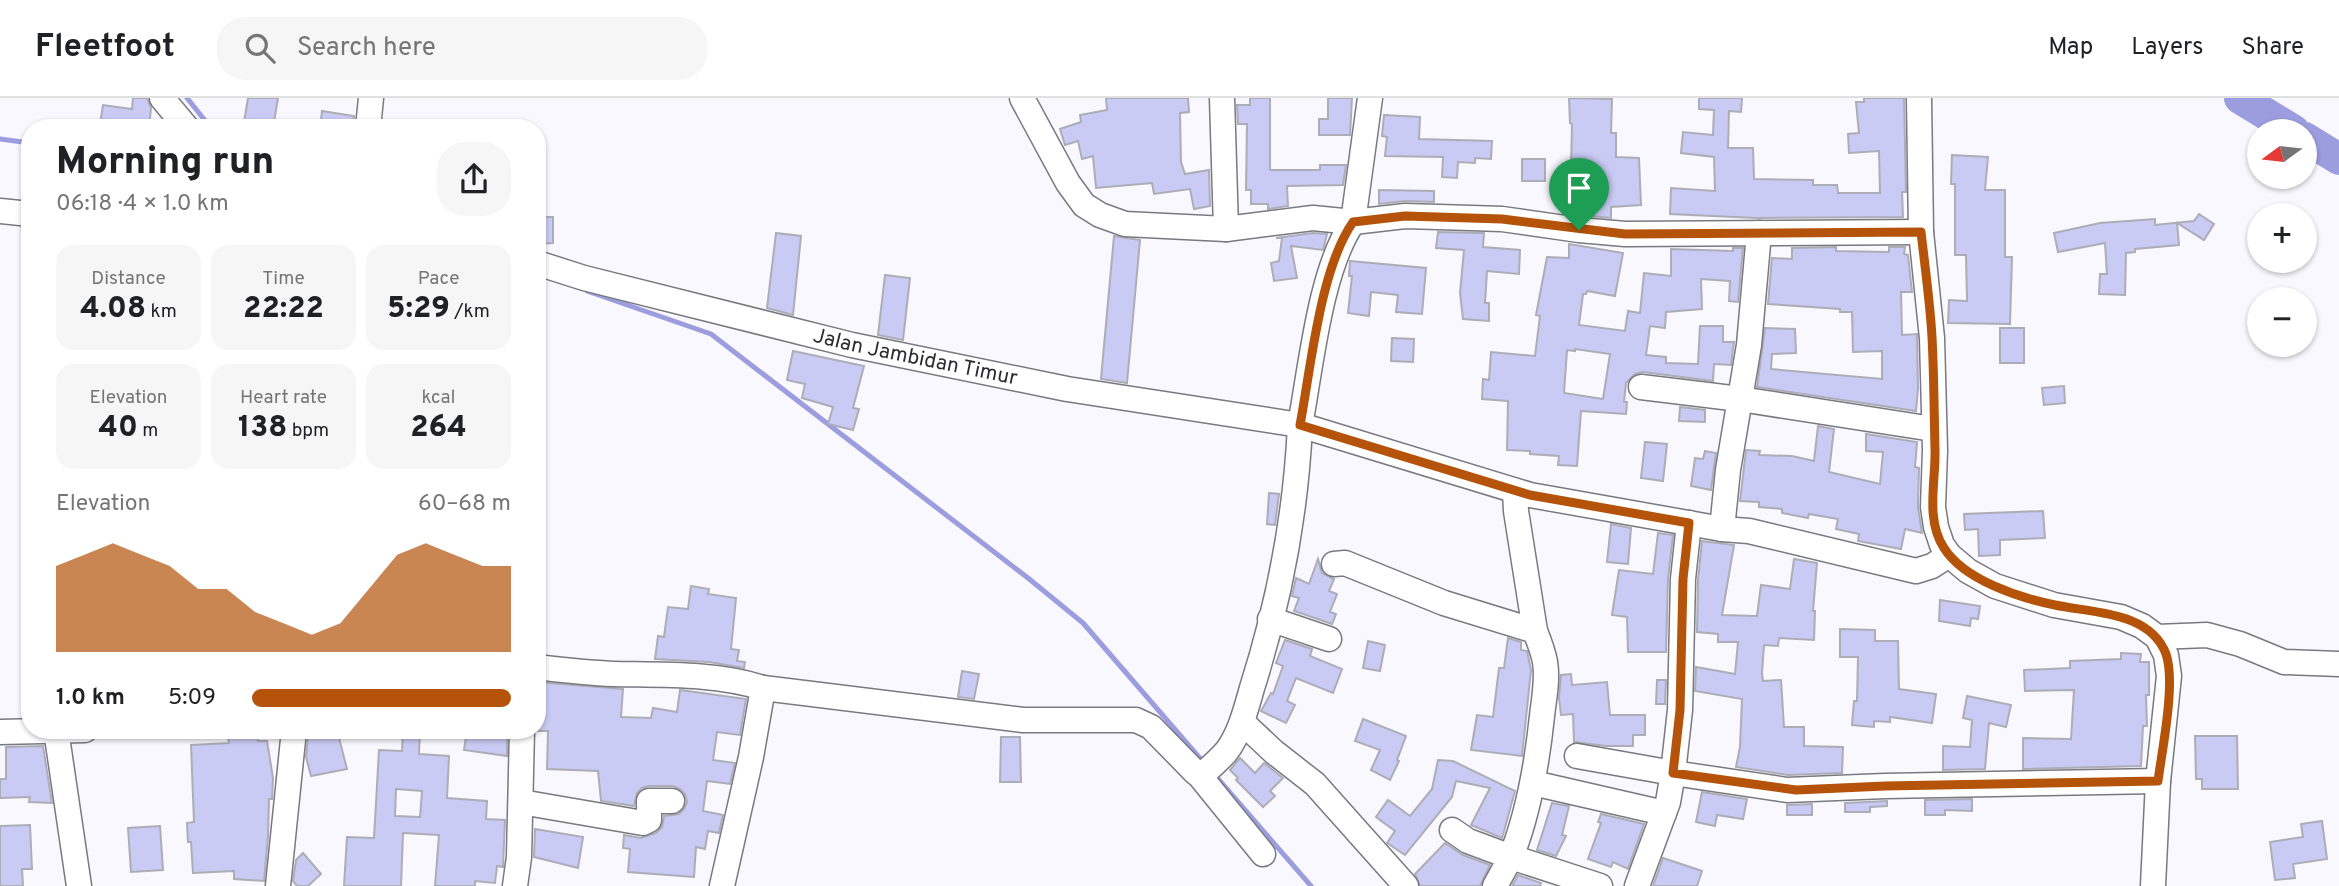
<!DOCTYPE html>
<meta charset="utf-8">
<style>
:root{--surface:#fff;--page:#f6f6f6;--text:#202124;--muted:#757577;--line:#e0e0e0;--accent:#b45309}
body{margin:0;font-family:Overpass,sans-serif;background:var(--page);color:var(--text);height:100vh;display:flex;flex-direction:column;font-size:26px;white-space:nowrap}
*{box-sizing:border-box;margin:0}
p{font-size:23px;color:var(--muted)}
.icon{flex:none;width:38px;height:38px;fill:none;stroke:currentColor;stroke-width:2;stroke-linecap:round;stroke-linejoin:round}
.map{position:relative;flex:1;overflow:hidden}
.drawer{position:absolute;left:21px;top:21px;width:525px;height:620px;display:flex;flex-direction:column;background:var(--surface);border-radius:28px;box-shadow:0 2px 5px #0004}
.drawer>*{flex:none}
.needle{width:46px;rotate:255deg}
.controls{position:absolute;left:2247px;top:21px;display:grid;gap:14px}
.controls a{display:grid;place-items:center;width:70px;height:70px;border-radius:50%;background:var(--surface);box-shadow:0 2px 5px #0004;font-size:35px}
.pin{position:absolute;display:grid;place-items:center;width:60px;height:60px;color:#fff;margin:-72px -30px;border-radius:50% 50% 50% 0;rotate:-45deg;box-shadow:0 0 7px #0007}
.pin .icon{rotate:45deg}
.round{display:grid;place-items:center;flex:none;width:74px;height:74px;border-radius:28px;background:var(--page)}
.headline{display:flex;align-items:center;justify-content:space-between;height:119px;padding:0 35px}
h1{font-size:38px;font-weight:800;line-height:52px}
.figures{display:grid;grid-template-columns:repeat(3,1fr);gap:10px;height:119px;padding:7px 35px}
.figures div{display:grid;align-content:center;border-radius:18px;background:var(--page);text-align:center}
.figures b{font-size:30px;font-weight:800}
.figures small{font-size:19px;font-weight:400}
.figures p{font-size:19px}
.chart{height:196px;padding:14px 35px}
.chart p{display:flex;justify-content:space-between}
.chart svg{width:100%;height:126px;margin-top:7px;fill:var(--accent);opacity:.7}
ul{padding:0 35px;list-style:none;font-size:23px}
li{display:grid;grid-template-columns:112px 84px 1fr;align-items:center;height:52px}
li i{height:18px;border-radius:9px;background:var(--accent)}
header{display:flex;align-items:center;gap:42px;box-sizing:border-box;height:98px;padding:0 35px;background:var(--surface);border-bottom:2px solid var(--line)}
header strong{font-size:33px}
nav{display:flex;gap:38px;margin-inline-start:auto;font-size:24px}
.search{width:490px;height:63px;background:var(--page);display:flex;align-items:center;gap:18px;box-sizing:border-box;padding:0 24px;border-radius:28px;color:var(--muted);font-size:26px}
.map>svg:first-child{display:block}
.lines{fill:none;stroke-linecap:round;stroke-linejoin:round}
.stream{stroke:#9c9dde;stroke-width:5}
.river{stroke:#9c9dde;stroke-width:32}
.building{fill:#c9cbf4;stroke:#acadb6;stroke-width:2;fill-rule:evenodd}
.minor-casing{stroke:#787981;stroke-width:27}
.minor{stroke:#fff;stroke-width:24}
.route-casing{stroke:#fff;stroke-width:14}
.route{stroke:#b45309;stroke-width:9}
.labels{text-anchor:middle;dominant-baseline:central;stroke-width:5;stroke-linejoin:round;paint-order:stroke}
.street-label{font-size:21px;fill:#2c2c2f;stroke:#f8f8fe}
</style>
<header>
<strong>Fleetfoot</strong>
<div class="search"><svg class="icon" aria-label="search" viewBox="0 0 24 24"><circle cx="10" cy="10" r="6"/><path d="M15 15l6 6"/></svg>Search here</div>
<nav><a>Map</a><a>Layers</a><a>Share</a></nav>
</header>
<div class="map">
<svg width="2339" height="788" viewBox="0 0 2339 788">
<rect width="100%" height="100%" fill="#f8f8fe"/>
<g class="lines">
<g class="stream">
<polyline points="187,0 211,30"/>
<polyline points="0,41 30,45"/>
<polyline points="587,193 711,236 1028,480 1083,525 1204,665"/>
<polyline points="1213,675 1311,788"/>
</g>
<g class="river">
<polyline points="2240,0 2294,33"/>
<polyline points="2305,40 2339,61"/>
</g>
</g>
<g class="building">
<polygon points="133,0 147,0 151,10 149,30 100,26 103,7 132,11"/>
<polygon points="248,0 278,0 273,30 243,30"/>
<polygon points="1106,0 1188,0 1189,14 1180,15 1181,64 1185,76 1209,72 1210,108 1194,111 1190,91 1154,96 1152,85 1096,90 1093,58 1082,61 1078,43 1065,47 1060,31 1081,24 1080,17 1107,12"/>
<polygon points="1250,0 1270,0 1270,72 1320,72 1320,67 1346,67 1343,87 1287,88 1288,108 1268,111 1268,106 1251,106 1251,92 1246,92 1247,26 1238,26 1237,7 1250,7"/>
<polygon points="1328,0 1352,0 1350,37 1319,37 1319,21 1328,21"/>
<polygon points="1569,0 1612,1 1611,35 1616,35 1616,59 1639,60 1641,107 1611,109 1611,120 1570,116 1572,26 1570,25"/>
<polygon points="1699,0 1742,0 1741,14 1729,13 1728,50 1753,50 1754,81 1813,82 1813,87 1837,87 1838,95 1880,95 1879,53 1849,55 1848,36 1859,35 1856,4 1864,4 1864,0 1904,0 1906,94 1902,94 1903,119 1756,120 1670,116 1671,90 1715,93 1714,59 1681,55 1683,34 1713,37 1714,12 1699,11"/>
<polygon points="322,13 354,18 353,30 320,30"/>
<polygon points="1384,17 1420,19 1419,41 1492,43 1491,61 1475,60 1475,65 1458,64 1457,80 1442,79 1443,59 1385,58 1387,39 1382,38"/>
<polygon points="1952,57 1988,59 1985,92 2005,92 2005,159 2012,159 2010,226 1948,225 1949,202 1967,203 1966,157 1955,157 1955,86 1951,86"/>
<rect x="1522" y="61" width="23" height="22"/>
<polygon points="1379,92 1434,93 1434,104 1405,103 1379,106"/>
<polygon points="2199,116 2214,126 2204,142 2177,125 2179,147 2135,151 2135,154 2126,155 2125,197 2099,196 2100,176 2107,176 2105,145 2058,154 2054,135 2100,125 2155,121 2155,127 2194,123"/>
<polygon points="537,119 553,119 553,145 537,146"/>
<polygon points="1438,134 1484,135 1483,149 1520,152 1519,176 1487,173 1485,205 1489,205 1489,223 1463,221 1460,195 1464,152 1436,150"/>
<polygon points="776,135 801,138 793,217 767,210"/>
<polygon points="1313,135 1327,136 1323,152 1291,148 1297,180 1274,183 1271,165 1279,163 1282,140 1276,140"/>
<polygon points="1114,138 1140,142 1127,285 1101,281"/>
<path d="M1569,146L1623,155L1615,198L1587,193L1586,196H1583L1579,227L1625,233L1628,213L1640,215L1644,175L1671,178V151L1733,153V150H1743L1738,204L1729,203L1730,183L1701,181L1702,211L1666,214L1665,230L1650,228L1646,257L1666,259V265L1698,266L1700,228H1723V244H1734L1731,267L1714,266L1713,283L1643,274L1635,276L1626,285L1624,304H1627L1626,316L1581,313L1577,368L1558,367L1559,358L1530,356V353L1507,352L1508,303L1482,301L1483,281L1489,282L1491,254L1535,258L1540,218L1536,217L1547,159L1569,160ZM1575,251L1610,256L1603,301L1564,295L1567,252L1575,253Z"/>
<polygon points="1836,149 1836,153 1889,154 1889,149 1905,149 1904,156 1908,157 1912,194 1901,194 1902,237 1917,236 1918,291 1916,313 1757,289 1765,230 1795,231 1796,255 1772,256 1771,271 1882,281 1882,253 1853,254 1852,214 1840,214 1840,211 1768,206 1772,160 1792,161 1792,150"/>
<polygon points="1350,163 1426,170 1422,216 1396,214 1398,197 1371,194 1369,218 1348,215 1352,178 1349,178"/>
<polygon points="885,177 910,180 903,242 878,237"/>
<rect x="2000" y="230" width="24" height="35"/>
<polygon points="1392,240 1414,241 1413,264 1391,263"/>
<polygon points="793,253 864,268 853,310 859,311 853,332 828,326 833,309 802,300 805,286 787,282"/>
<polygon points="2064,288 2065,305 2044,307 2042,290"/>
<polygon points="1680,309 1705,312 1705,324 1679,323"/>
<polygon points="1818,328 1834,331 1829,374 1880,386 1883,354 1866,353 1866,336 1917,344 1915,369 1919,370 1918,409 1922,435 1905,431 1901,451 1858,443 1859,436 1836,431 1838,421 1809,416 1808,420 1782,415 1782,411 1759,409 1759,404 1740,403 1746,352 1760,353 1759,357 1792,358 1814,363"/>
<polygon points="1645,344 1667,346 1663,383 1641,380"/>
<polygon points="1705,353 1716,355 1711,392 1691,388 1695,360 1703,361"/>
<polygon points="1269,395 1279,396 1275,427 1267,426"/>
<polygon points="2043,413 2045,440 2000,442 2000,457 1979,458 1978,431 1965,432 1964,416"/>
<polygon points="1611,426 1631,430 1628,466 1607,464"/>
<polygon points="1658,435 1673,437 1668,481 1666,554 1628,554 1627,519 1612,517 1619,472 1653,476"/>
<polygon points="1702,443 1734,447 1722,517 1757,518 1761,487 1790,491 1794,461 1817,465 1813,513 1815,513 1814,542 1779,540 1778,548 1764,547 1762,575 1763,583 1781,582 1784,629 1804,629 1804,648 1843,649 1842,675 1788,677 1736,669 1740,649 1742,601 1695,593 1696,569 1735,576 1738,544 1718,544 1718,536 1697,534 1698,482"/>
<polygon points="1318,461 1322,475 1334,481 1329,493 1337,496 1330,514 1336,516 1332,526 1294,513 1299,500 1292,498 1296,480 1309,486"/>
<polygon points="691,488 709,491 708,496 736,500 731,551 739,552 737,563 745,564 744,570 709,564 655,561 658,538 664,539 668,509 688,511"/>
<polygon points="1940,502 1980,508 1978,521 1971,520 1970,528 1939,523"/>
<polygon points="1840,531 1875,532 1875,543 1898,543 1899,591 1936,596 1932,625 1890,619 1890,624 1874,623 1874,629 1852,627 1854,603 1857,603 1858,559 1840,559"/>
<polygon points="1508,540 1521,544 1521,552 1527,553 1531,572 1522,658 1471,652 1477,617 1493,619 1499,570 1504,570"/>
<polygon points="1285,542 1312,551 1310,558 1342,571 1333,595 1296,580 1287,603 1295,607 1286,625 1261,613 1271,595 1273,596 1283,568 1276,565"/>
<polygon points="1368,543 1385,547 1380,573 1363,570"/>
<polygon points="2121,555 2141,556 2140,564 2149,564 2149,597 2146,597 2147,628 2143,628 2141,668 2023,671 2023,640 2071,641 2074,592 2025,593 2024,572 2070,570 2070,563 2121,561"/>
<polygon points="962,573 979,576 974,601 958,599"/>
<polygon points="1571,576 1572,587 1607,584 1610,617 1645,617 1645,637 1633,637 1633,648 1606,648 1574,644 1573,616 1561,617 1559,600 1561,577"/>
<polygon points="1657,582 1666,582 1665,606 1656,606"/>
<polygon points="537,584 623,591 621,619 651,620 653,610 677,614 680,592 746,601 740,637 717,634 713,662 735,665 730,686 707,683 703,713 723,717 719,735 708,733 705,751 696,749 694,779 628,774 630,751 623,750 624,737 641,740 656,735 662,729 664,718 679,716 684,711 687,704 685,696 680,691 673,688 649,688 642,690 637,695 634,708 601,703 598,673 547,671 548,633 537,633"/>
<polygon points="1967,598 2011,607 2006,629 1989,625 1985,671 1943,672 1943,648 1970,649 1972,622 1963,620"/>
<polygon points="1363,621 1406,638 1397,662 1399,663 1390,682 1371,672 1380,652 1355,643"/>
<polygon points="337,632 347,671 311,678 306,659 308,639"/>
<path d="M403,632H420L419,656L449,658L447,700L487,703L486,721L505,722L503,769L497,768L495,785L475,783V788H435L439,737L403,735L401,788H344L347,739L374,740L379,652L402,653ZM396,691L422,693L420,719L395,718Z"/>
<polygon points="467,632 507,637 507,658 464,652"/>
<polygon points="257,638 258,643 267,643 273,680 272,701 269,701 268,739 264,783 234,781 234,773 193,775 191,744 188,744 187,725 194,724 191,647 229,645 228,640"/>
<polygon points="2195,638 2237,638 2238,691 2202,691 2202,681 2196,681"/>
<polygon points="1001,639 1020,639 1021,684 1000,684"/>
<polygon points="43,648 52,705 29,704 30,699 0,700 0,681 6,681 6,649"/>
<polygon points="1240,660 1255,675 1264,665 1283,680 1270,693 1275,698 1263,709 1236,682 1238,680 1230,672"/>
<polygon points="1438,662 1453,663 1515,693 1503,737 1502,740 1471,727 1490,690 1456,683 1452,699 1405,757 1387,745 1395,733 1376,719 1388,702 1410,718 1432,691"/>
<polygon points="1702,694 1747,701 1743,721 1717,717 1715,728 1696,724"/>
<polygon points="1972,701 1972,713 1945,712 1945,717 1925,717 1925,702"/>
<polygon points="1887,703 1887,708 1870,709 1870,714 1845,714 1845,705"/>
<polygon points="1552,705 1569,708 1562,737 1566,738 1556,758 1537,752"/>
<polygon points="1812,706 1812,717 1787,717 1787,707"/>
<polygon points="1601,716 1644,726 1628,771 1613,764 1611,769 1588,761 1601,725 1598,724"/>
<polygon points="2322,723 2327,761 2293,766 2295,780 2275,782 2270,744 2303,739 2301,726"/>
<polygon points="30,727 32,771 22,771 23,788 0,788 0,728"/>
<polygon points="160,728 163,772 131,774 128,730"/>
<polygon points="535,731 583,739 578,770 534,759"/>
<polygon points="1445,745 1463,757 1490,767 1480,788 1420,788 1415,776"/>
<polygon points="303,755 321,776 308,788 297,788 293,783 296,762"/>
<polygon points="1663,760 1702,773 1697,788 1653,788"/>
<polygon points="1518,777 1541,785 1540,788 1512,788"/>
</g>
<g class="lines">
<defs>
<g id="minor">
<polyline points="162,0 187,30"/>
<polyline points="1022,0 1068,85 1084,107 1100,117 1125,126 1226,131 1313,120 1353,124 1405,118 1471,120 1502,121 1579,132 1625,136 1921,134"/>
<polyline points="1222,0 1226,131"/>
<polyline points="1919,0 1921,134 1932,240 1935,352 1933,409 1936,429 1942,447 1949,457 1968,473 1995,488 2054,507 2121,519 2142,528 2157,539 2166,557 2169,578 2158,683 2153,788"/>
<polyline points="368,30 371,0"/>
<polyline points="0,113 30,116"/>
<path id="s1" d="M537,165L584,180L852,247L1067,291L1300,327C1311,269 1320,172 1353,124L1370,0"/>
<polyline points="1641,289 1740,301 1933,331"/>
<polyline points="1515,393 1516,413 1535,533"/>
<polyline points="1722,431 1728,372 1749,247 1759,135"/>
<path d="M1334,466L1345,465L1444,505L1535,533C1539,543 1543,553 1545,564C1548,581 1544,600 1542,618C1537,666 1529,714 1511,759L1600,788"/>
<polyline points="1270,521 1329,541"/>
<polyline points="2157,539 2207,537 2240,546 2284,564 2339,566"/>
<path d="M537,569C562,572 588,575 613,576C662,577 716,575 763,590L1023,622H1136L1151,629L1196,675L1203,676C1211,669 1219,662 1226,654C1240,636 1246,611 1252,590C1279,505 1296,415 1300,327L1530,397L1722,431L1749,433L1916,473L1932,468L1949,457"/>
<polyline points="1242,624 1274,654 1315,686 1406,788"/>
<polyline points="56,632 79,788"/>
<polyline points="0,634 85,632"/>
<polyline points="1577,658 1673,675 1787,692 1885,688 2158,683"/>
<polyline points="1199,677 1263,756"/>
<polyline points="1533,685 1664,715"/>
<polyline points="521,704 643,725 649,722 649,703 672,703"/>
<polyline points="1452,732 1468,743 1511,759 1495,788"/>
<polyline points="278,788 294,632"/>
<polyline points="515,788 519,759 522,632"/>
<polyline points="722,788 751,659 763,590"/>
<polyline points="1637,788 1668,704 1673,675 1680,612 1683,481 1689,425"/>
</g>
</defs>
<use href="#minor" class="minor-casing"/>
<use href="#minor" class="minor"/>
</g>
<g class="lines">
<defs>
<path id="route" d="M1405,118L1502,121L1625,136L1921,134C1925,169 1930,204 1932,239C1934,276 1934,314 1935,351C1936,383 1925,421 1944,450C1964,482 2020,500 2055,507C2092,515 2150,513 2166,556C2176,585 2162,652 2158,683L1885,688L1796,692L1673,675L1680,612L1683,481L1689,425L1530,397L1300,327C1311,269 1320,171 1353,124Z"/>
</defs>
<use href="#route" class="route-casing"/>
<use href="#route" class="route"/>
</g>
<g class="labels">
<g class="street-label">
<text stroke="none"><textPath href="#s1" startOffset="390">Jalan Jambidan Timur</textPath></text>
</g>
</g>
</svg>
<div class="controls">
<a><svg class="needle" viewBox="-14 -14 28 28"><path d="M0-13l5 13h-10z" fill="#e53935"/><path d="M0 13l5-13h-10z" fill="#757577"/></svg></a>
<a>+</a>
<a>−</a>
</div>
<div class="pin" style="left:1579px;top:132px;background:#1e9e55"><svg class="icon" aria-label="arrive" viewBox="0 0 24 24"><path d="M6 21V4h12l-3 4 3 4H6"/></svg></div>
<section class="drawer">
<div class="headline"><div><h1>Morning run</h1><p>06:18 · 4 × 1.0 km</p></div><a class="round"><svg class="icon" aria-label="share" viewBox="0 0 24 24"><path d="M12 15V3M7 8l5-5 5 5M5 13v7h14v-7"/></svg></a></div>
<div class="figures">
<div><p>Distance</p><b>4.08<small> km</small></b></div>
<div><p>Time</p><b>22:22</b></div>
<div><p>Pace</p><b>5:29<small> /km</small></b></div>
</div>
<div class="figures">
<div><p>Elevation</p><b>40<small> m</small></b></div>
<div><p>Heart rate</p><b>138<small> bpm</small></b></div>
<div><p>kcal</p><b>264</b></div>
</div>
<div class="chart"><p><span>Elevation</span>60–68 m</p>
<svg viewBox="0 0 160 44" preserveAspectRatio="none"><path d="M0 44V14L10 10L20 6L30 10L40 14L50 22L60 22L70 30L80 34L90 38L100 34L110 22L120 10L130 6L140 10L150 14L160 14V44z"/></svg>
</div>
<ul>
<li><b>1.0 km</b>5:09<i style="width:100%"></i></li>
</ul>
</section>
</div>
